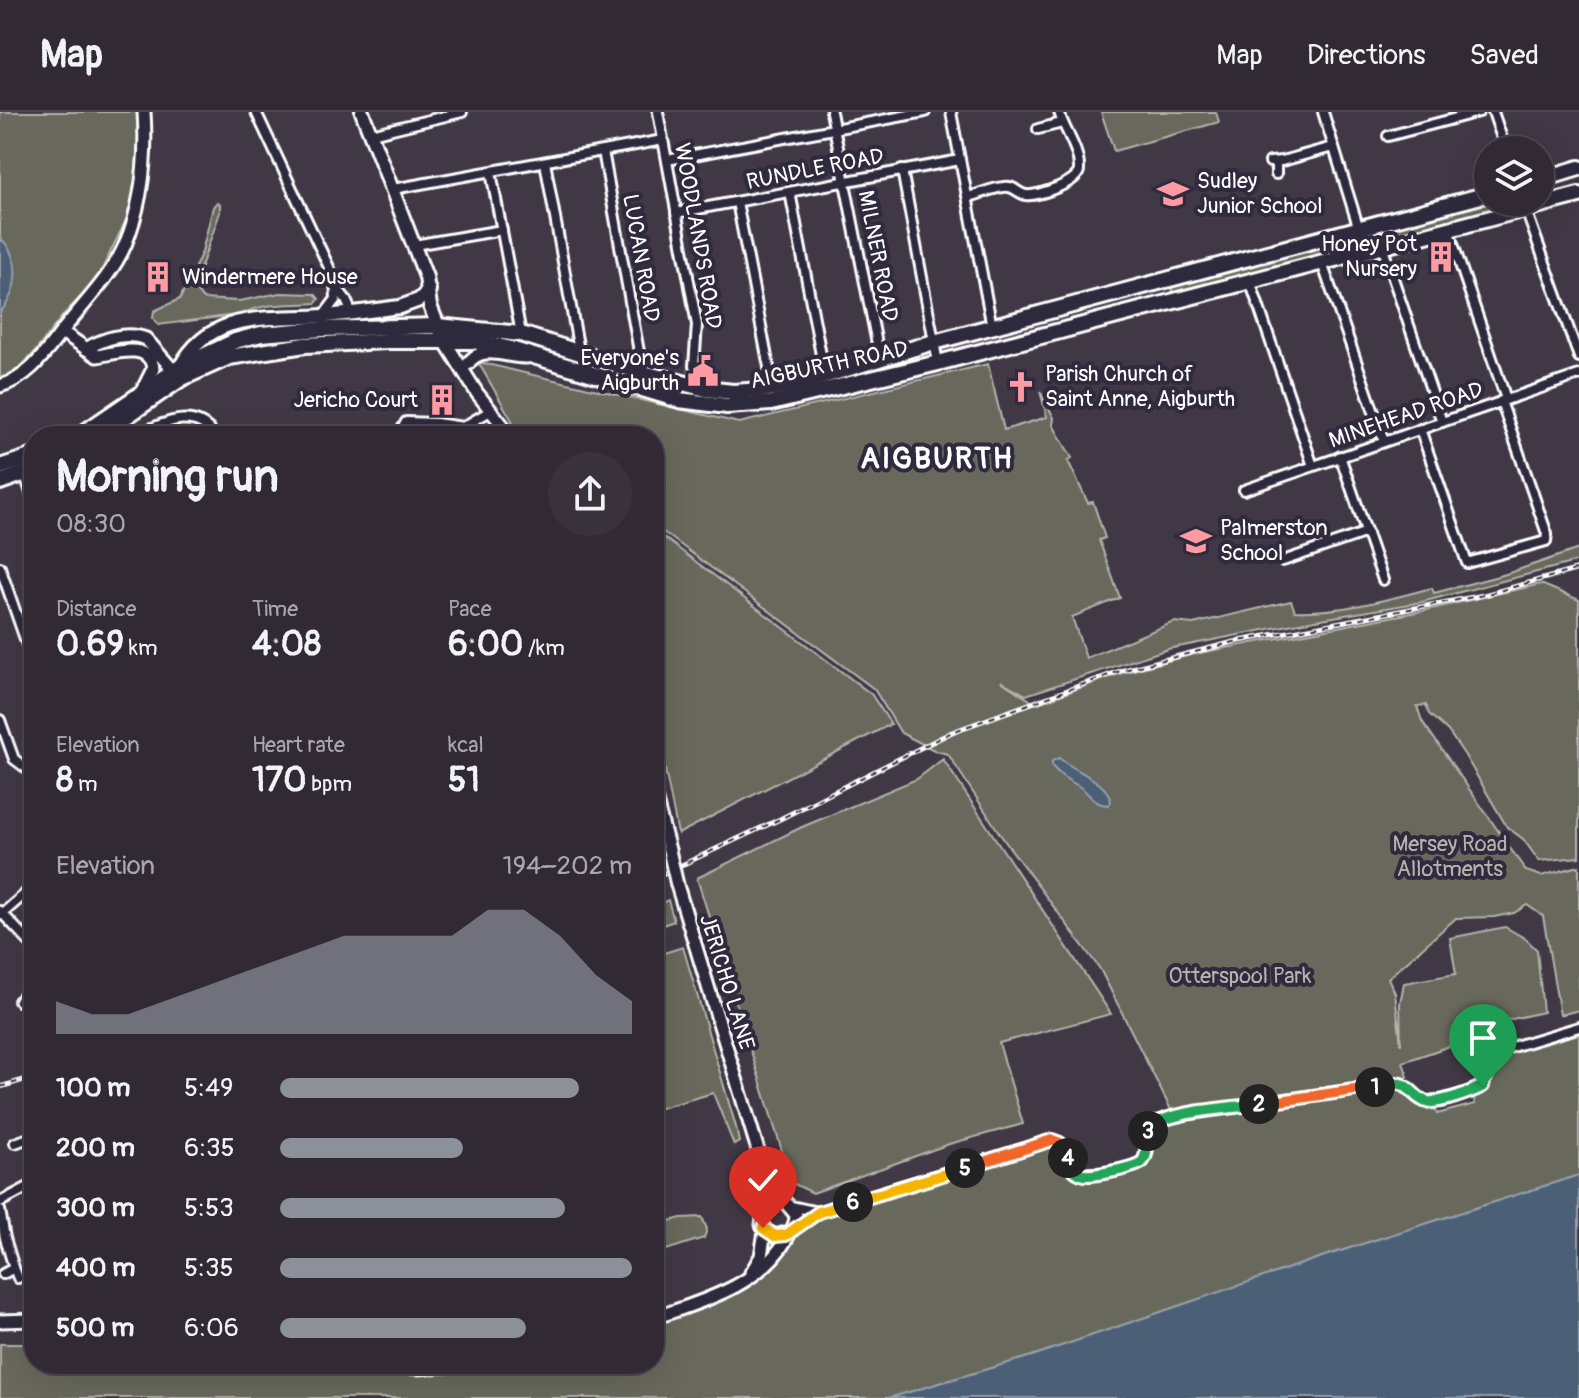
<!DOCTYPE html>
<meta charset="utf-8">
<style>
:root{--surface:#312a34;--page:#39323c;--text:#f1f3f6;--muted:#a8a7ac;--line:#4c464f;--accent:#8c9099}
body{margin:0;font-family:Pangolin,sans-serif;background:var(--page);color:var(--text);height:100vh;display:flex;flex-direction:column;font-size:30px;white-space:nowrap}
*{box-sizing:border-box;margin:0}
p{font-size:26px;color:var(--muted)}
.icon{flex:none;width:44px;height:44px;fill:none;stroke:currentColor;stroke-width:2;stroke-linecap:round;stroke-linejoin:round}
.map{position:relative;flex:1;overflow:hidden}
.drawer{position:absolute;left:24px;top:314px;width:640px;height:948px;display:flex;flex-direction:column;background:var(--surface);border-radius:32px;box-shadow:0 8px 32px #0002,0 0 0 2px var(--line)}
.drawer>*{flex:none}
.buttons{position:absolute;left:1474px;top:24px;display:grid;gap:16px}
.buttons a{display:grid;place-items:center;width:80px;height:80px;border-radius:50%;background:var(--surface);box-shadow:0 8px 32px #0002,0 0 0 2px var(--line);font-size:40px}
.pin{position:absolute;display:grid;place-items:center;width:68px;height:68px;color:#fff;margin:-82px -34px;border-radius:50% 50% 50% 0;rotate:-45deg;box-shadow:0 0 8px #0007}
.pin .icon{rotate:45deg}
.km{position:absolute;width:40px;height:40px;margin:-20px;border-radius:50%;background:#222;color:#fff;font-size:22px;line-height:40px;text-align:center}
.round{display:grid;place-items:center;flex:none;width:84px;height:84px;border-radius:42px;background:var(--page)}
.overview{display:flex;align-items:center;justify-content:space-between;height:136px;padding:0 32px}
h1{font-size:44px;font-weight:800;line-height:60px}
.stats{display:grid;grid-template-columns:repeat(3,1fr);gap:12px;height:136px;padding:8px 32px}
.stats div{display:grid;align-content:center}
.stats b{font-size:34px;font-weight:800}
.stats small{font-size:22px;font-weight:400}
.stats p{font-size:22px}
.chart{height:224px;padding:16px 32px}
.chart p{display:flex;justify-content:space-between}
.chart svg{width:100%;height:144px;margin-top:8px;fill:var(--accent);opacity:.7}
ul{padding:0 32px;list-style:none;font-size:26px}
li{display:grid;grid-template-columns:128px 96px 1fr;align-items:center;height:60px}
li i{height:20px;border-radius:10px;background:var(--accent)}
header{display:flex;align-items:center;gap:48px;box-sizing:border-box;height:112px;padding:0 40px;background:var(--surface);border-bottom:2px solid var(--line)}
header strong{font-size:38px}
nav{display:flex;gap:44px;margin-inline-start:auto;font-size:28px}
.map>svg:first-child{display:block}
.green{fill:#67695b;stroke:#b3b4ad;stroke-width:2}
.water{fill:#4b5f76;stroke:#939fad;stroke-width:2}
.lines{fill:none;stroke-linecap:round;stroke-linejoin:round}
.street-casing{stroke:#fff;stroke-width:14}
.secondary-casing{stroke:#fff;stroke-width:17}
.primary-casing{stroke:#fff;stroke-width:18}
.highway-casing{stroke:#fff;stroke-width:20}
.street{stroke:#2f2a3d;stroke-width:8}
.secondary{stroke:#2f2a3d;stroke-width:11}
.primary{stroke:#2f2a3d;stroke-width:12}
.highway{stroke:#2f2a3d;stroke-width:14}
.rail-casing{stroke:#fff;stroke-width:5}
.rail{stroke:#2f2a3d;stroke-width:2;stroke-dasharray:6;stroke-linecap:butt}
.secondary-bridge-casing{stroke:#fff;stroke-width:17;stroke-linecap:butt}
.secondary-bridge{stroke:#2f2a3d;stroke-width:11}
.split-1-casing{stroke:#fff;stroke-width:16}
.split-2-casing{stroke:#fff;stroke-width:16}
.split-3-casing{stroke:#fff;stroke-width:16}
.split-4-casing{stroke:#fff;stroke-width:16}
.split-5-casing{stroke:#fff;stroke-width:16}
.split-6-casing{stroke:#fff;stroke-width:16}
.split-7-casing{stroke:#fff;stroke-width:16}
.split-1{stroke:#22a559;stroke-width:10}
.split-2{stroke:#f0652b;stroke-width:10}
.split-3{stroke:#22a559;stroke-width:10}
.split-4{stroke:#22a559;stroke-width:10}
.split-5{stroke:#f0652b;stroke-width:10}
.split-6{stroke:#f5b400;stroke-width:10}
.split-7{stroke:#f5b400;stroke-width:10}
.labels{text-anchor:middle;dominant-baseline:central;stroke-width:8;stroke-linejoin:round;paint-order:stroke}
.street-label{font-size:22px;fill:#fff;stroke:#2f2a3d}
.poi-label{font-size:22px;fill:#fff;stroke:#2f2a3d;text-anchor:start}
.park-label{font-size:22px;fill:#b3b4ad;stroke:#2f2a3d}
.district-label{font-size:30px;font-weight:bold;letter-spacing:2px;fill:#fff;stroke:#2f2a3d}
</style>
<header>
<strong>Map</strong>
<nav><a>Map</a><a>Directions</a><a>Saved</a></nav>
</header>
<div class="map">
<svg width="1579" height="1286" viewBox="0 0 1579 1286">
<rect width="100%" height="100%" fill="#413845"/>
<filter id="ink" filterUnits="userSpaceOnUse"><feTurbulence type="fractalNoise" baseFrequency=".0125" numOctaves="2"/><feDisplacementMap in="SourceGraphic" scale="16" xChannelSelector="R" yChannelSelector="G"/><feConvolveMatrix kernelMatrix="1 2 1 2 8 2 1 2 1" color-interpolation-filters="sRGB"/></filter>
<g filter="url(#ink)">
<g class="green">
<polygon points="0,0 141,0 142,31 133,94 103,155 93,172 64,202 33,242 21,254 0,268"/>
<polygon points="1101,0 1216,0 1219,10 1114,39"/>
<path d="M217,90L220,92V100L196,169L197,180L203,187L239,189L280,181L315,182L319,187L316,191C294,193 262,190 243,202L158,213L153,206L154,199L180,187L202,140L213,95Z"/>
<polygon points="1488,90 1496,90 1492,91 1494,95 1510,90 1495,97 1173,180 1169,170"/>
<path d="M478,250L739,311L988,252L1004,318L1047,305L1040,279L1054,306L1053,313L1072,346L1068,349L1088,391L1093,390L1105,426L1099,428L1120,486L1072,505L1086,546L1174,510L1193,512L1291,489L1295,499C1341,501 1388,487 1432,476L1434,481L1506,462L1579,437V449L1422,490L1304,510L1168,537L1026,583L1001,569L1036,592L1122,561L1194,542L1422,499L1541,472L1579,488V745L1539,749L1523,727L1507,715L1464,642L1448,619L1429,602L1426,593L1417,594L1422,609L1526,759L1541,764L1579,754V898L1560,903L1543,804L1527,793L1514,801L1494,805L1456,806L1388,866L1395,881L1401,933L1400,891L1404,871L1456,862L1450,826L1505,815L1526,827L1537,838L1543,900L1508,908L1509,917L1488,921L1403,950L1408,965L1171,998L1100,857L1004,728L948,642L936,639L901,621L874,577L654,413V324H521Z"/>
<polygon points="654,418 871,582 891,612 678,722 654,603"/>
<polygon points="943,647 1111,902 999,931 1023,1012 949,1032 813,1081 792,1071 697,766 802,715 917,667"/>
<polygon points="668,788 674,809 657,815 664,841 683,835 736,1015 739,1030 734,1033 713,981 654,998 654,794"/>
<path d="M1579,922V1063L1325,1144L1032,1244L889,1286H0V1232H34V1252H306L337,1257L408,1261L504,1252H654V1211L766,1159L804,1114L827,1102L1048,1036C1063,1035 1065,1054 1073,1065C1097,1070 1126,1065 1148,1053C1152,1032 1141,1023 1165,1011L1397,977L1405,979L1421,994L1434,989L1437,1002L1475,992L1472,979L1479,982C1494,969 1488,959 1498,945Z"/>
<polygon points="702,1105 707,1117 704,1126 654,1142 654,1113 681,1106"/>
</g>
<g class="water">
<path d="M0,125C22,148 19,178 0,201Z"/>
<path d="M1059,646C1076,660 1109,670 1111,690L1108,693C1092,692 1091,682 1080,675C1068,668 1061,665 1052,654V649Z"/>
<polygon points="1579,1063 1579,1286 889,1286 1032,1244 1325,1144"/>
</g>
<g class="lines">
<defs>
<g id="street">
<polyline points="256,0 335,168 336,187 323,204"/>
<polyline points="658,0 697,213 694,254 700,274"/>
<polyline points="831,0 880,247"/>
<polyline points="951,0 992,215"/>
<polyline points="1323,0 1359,117"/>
<polyline points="1493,0 1506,38"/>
<polyline points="1038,17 1062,11"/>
<polyline points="371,22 462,0"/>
<polyline points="1388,24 1479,0"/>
<polyline points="603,39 641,251 640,260"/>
<polyline points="667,48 925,0"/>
<polyline points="545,50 579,239"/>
<polyline points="1270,50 1282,49 1333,35"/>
<polyline points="902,58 938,251"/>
<polyline points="491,60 521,222"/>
<polyline points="1276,62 1276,50"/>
<polyline points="393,77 663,28"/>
<polyline points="790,80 825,264"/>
<path d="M968,85C980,82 992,76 1004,75C1014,73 1018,82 1026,83C1037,85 1079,70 1079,58C1080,38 1064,18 1059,0"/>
<polyline points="737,90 773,276"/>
<polyline points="1523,90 1579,245"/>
<polyline points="676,101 960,48"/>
<polyline points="1448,117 1506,287"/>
<polyline points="414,133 502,118"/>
<polyline points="1382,134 1442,310"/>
<polyline points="1322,151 1384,329"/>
<polyline points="1250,169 1313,354"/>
<polyline points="337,176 345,186 352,201"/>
<polyline points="1420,317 1467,451 1546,429 1547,422 1501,289"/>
<path d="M133,324C160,313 194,293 215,324"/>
<polyline points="398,324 406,310 436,311 463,315 490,299"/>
<polyline points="1340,344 1383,468"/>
<polyline points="24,361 34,389"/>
<polyline points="1244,378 1579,263"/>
<polyline points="1283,449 1367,420"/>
<polyline points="0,455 34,553"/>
<polyline points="0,608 14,647 34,662"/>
<polyline points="0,799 34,835"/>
<polyline points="2,802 34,774"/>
<polyline points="19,889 34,871"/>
<polyline points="15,1031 34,1024"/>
<polyline points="0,1090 34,1072"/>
<polyline points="791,1094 818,1100"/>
<polyline points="0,1098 5,1126 14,1156"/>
<path d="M793,1118L819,1100L830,1096L1052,1028L1060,1031C1066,1039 1067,1052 1074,1058C1085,1066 1137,1058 1144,1047C1156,1029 1132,1015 1170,1005L1400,971C1409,976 1415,987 1426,989C1437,992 1479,979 1485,970C1492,959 1486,953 1495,940L1579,915"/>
<polyline points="3,1162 14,1156 18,1166"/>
</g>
<g id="secondary">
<path d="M62,220L97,244C114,241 151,229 153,257L140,283"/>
<polyline points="444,228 477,281 511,324"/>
<path d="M86,237C103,227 126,219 146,227L174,259"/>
<path d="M468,252C481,231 506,246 527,245"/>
<path d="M0,274C29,266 45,241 63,218C84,191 111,165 125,133C143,90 147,46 144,0"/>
<polyline points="654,682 669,738"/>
<polyline points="677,773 767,1068 762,1113 765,1119 775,1124 790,1120"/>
<polyline points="751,1161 761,1144 765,1119"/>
<path d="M654,1206C703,1189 760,1174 787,1126C792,1117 796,1113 796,1103L767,1068"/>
<polyline points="0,1209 34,1208"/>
<polyline points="347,1252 419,1256 472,1252"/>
</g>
<g id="primary">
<polyline points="362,0 426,165 430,194 441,221"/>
<path d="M180,255C212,197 268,208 325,204C350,202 375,198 400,195L419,188L429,178"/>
</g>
<g id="highway">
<polyline points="1540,68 1579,56"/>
<polyline points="79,324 180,255 235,229 261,222 322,217 437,214 521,222 640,260 706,277 733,280 762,278 801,271 934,230 1488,82"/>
<polyline points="98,324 182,266 229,245 305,233 387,229 472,229 507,236 679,288 727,294 771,291 938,251 1579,83"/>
<polyline points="0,355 34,344"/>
<polyline points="0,370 34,358"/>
</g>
</defs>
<use href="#street" class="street-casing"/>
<use href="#secondary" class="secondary-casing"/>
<use href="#primary" class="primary-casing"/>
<use href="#highway" class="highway-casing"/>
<use href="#street" class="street"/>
<use href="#secondary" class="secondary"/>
<use href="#primary" class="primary"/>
<use href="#highway" class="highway"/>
<defs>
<g id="rail">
<polyline points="654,766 780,707 952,620 1120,559 1234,530 1484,483 1579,457"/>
<polyline points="0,975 34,965"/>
</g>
</defs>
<use href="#rail" class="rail-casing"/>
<use href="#rail" class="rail"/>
<defs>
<polyline id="secondary-bridge" points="669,738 677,773"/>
</defs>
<use href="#secondary-bridge" class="secondary-bridge-casing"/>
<use href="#secondary-bridge" class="secondary-bridge"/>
</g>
</g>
<g class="lines" filter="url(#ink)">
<defs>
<path id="split-1" d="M1375,975C1382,974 1393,970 1400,972C1411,974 1415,987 1427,990C1439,992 1472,980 1483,974"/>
<polyline id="split-2" points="1259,992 1375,975"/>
<path id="split-3" d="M1148,1019C1159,999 1234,996 1259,992"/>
<path id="split-4" d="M1068,1046C1070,1054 1075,1061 1085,1063C1094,1064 1135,1056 1142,1050C1149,1043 1145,1029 1148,1019"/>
<polyline id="split-5" points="965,1056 1052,1028 1060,1031 1068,1046"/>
<polyline id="split-6" points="853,1090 965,1056"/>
<polyline id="split-7" points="763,1116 775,1124 786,1123 819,1100 853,1090"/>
</defs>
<use href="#split-1" class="split-1-casing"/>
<use href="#split-2" class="split-2-casing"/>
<use href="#split-3" class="split-3-casing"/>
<use href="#split-4" class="split-4-casing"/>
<use href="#split-5" class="split-5-casing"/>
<use href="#split-6" class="split-6-casing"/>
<use href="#split-7" class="split-7-casing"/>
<use href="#split-1" class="split-1"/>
<use href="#split-2" class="split-2"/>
<use href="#split-3" class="split-3"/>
<use href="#split-4" class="split-4"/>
<use href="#split-5" class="split-5"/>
<use href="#split-6" class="split-6"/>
<use href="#split-7" class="split-7"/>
</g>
<defs>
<symbol id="school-bare" viewBox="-9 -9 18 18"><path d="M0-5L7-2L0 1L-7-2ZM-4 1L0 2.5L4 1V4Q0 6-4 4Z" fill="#ff9aa2" stroke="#2f2a3d" stroke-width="2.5" paint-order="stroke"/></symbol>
<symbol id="building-bare" viewBox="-9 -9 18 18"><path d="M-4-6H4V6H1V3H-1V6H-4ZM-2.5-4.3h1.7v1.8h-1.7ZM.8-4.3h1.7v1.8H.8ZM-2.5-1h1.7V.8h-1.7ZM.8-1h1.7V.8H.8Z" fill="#ff9aa2" stroke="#2f2a3d" stroke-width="2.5" paint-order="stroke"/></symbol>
<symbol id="civic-bare" viewBox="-9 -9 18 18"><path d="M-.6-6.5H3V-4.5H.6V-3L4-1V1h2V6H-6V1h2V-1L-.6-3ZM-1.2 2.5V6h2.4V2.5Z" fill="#ff9aa2" stroke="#2f2a3d" stroke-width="2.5" paint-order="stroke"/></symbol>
<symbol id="church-bare" viewBox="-9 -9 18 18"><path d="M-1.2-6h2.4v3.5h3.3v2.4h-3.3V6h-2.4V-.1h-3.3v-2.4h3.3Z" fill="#ff9aa2" stroke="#2f2a3d" stroke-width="2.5" paint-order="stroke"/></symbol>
</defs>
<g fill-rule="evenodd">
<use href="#school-bare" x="1151" y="60" width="44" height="44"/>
<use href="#building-bare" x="1419" y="123" width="44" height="44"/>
<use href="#building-bare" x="136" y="143" width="44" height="44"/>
<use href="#civic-bare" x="681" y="237" width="44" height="44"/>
<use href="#church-bare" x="999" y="253" width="44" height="44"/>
<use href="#building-bare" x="420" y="266" width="44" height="44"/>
<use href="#school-bare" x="1174" y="407" width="44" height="44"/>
</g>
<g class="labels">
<g class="street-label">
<text transform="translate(815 57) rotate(-11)">RUNDLE ROAD</text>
<text transform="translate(698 124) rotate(80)">WOODLANDS ROAD</text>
<text transform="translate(878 144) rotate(79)">MILNER ROAD</text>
<text transform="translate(641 146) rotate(80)">LUCAN ROAD</text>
<text transform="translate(829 253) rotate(-12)">AIGBURTH ROAD</text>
<text transform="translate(1406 303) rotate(-19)">MINEHEAD ROAD</text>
<text transform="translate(727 870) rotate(73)">JERICHO LANE</text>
</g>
<g class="poi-label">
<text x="1197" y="69">Sudley<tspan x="1197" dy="25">Junior School</tspan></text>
<text x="1417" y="132" text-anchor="end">Honey Pot<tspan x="1417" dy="25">Nursery</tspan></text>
<text x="182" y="165">Windermere House</text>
<text x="679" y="246" text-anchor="end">Everyone's<tspan x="679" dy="25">Aigburth</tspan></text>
<text x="1045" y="262">Parish Church of<tspan x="1045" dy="25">Saint Anne, Aigburth</tspan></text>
<text x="418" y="288" text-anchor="end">Jericho Court</text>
<text x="1220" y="416">Palmerston<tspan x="1220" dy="25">School</tspan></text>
</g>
<g class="park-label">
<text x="1450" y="732">Mersey Road<tspan x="1450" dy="25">Allotments</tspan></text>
<text x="1240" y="864">Otterspool Park</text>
</g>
<g class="district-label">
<text x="937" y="346">AIGBURTH</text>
</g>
</g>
</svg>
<div class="buttons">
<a><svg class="icon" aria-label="layers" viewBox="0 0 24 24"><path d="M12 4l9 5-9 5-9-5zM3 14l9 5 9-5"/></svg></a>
</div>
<div class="pin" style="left:1483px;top:974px;background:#1e9e55"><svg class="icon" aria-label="arrive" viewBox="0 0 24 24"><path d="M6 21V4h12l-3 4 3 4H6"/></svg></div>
<div class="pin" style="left:763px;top:1116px;background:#d93025"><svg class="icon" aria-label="check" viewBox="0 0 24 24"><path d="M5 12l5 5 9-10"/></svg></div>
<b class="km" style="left:1375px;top:975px">1</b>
<b class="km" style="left:1259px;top:992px">2</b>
<b class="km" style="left:1148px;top:1019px">3</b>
<b class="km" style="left:1068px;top:1046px">4</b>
<b class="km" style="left:965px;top:1056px">5</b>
<b class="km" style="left:853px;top:1090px">6</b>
<section class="drawer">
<div class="overview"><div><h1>Morning run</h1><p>08:30</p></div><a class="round"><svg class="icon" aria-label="share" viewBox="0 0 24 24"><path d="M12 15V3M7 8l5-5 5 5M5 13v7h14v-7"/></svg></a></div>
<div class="stats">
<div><p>Distance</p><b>0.69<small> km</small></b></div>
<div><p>Time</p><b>4:08</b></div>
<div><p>Pace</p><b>6:00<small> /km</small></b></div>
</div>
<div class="stats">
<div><p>Elevation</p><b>8<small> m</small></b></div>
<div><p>Heart rate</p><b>170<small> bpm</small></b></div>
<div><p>kcal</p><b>51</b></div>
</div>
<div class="chart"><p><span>Elevation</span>194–202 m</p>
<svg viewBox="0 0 160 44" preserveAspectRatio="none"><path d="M0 44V34L10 38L20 38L30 34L40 30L50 26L60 22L70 18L80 14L90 14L100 14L110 14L120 6L130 6L140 14L150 26L160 34V44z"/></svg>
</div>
<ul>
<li><b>100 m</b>5:49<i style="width:85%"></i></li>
<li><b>200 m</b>6:35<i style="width:52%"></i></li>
<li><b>300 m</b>5:53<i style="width:81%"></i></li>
<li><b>400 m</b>5:35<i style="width:100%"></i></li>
<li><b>500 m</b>6:06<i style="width:70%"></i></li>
</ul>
</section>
</div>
